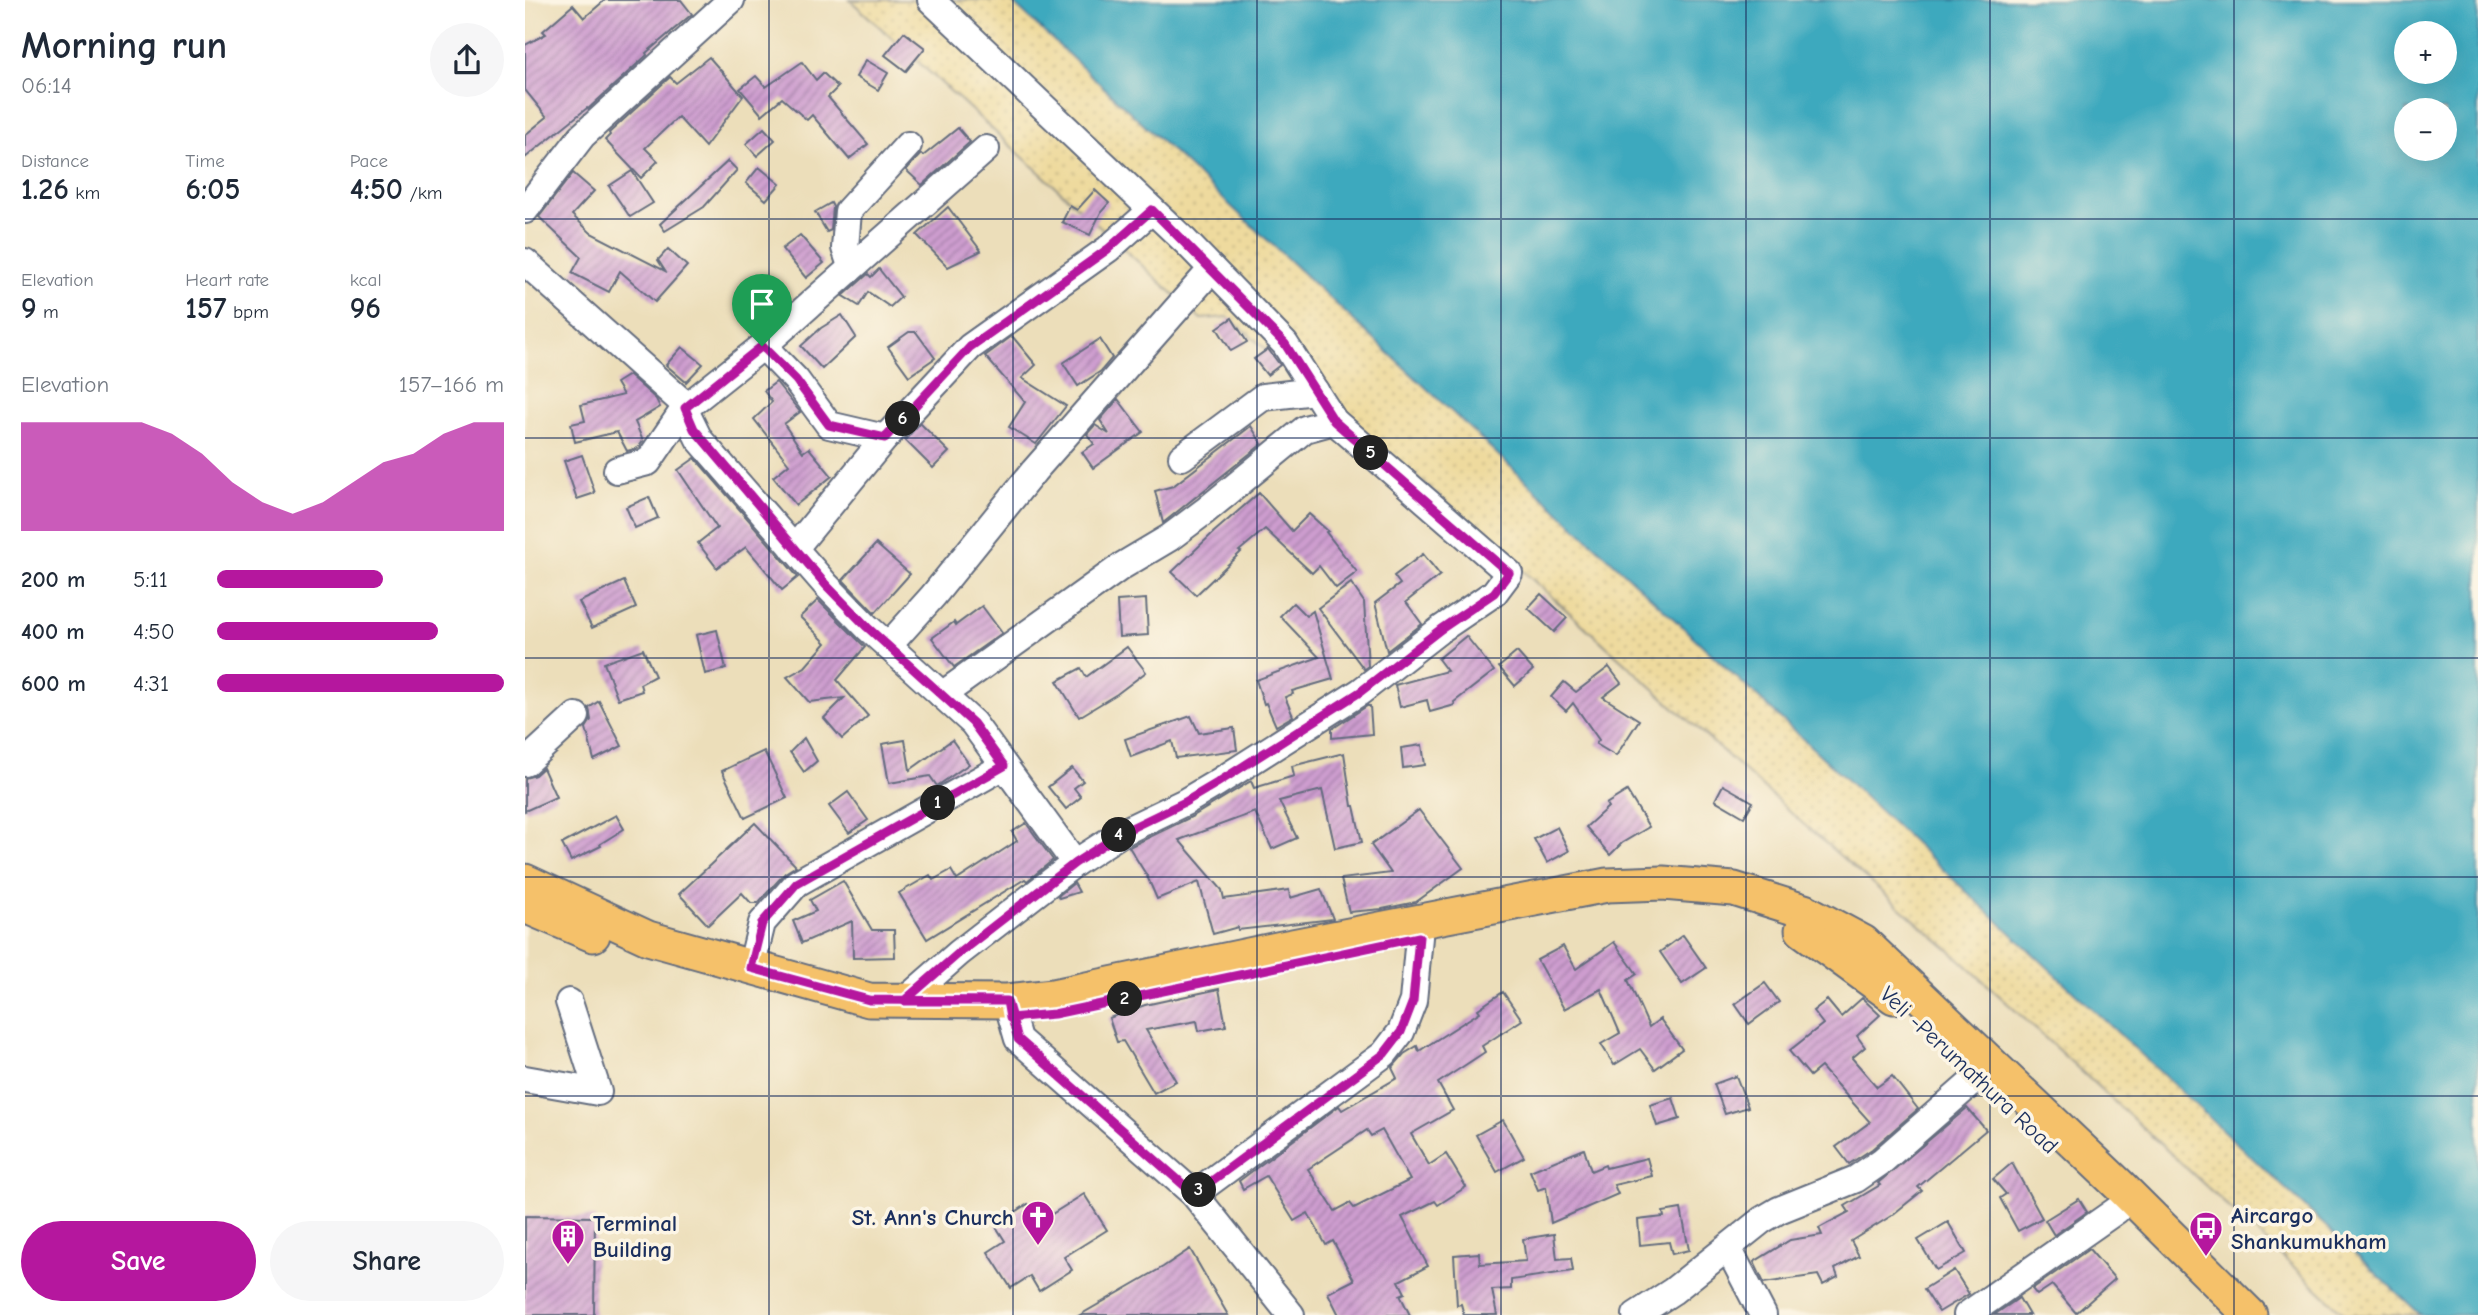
<!DOCTYPE html>
<meta charset="utf-8">
<style>
:root{--surface:#fff;--page:#f6f6f7;--text:#1f2937;--muted:#747a83;--accent:#b5179e}
body{margin:0;font-family:"Comic Neue",sans-serif;background:var(--page);color:var(--text);height:100vh;display:flex;flex-direction:column;font-size:26px;white-space:nowrap}
*{box-sizing:border-box;margin:0}
p{font-size:23px;color:var(--muted)}
.icon{flex:none;width:38px;height:38px;fill:none;stroke:currentColor;stroke-width:2;stroke-linecap:round;stroke-linejoin:round}
.map{position:relative;flex:1;overflow:hidden}
.details{display:flex;flex-direction:column;background:var(--surface);width:525px}
.details>*{flex:none}
.buttons{position:absolute;left:1869px;top:21px;display:grid;gap:14px}
.buttons a{display:grid;place-items:center;width:63px;height:63px;border-radius:50%;background:var(--surface);box-shadow:0 7px 28px #0002;font-size:35px}
.pin{position:absolute;display:grid;place-items:center;width:60px;height:60px;color:#fff;margin:-72px -30px;border-radius:50% 50% 50% 0;rotate:-45deg;box-shadow:0 0 7px #0007}
.pin .icon{rotate:45deg}
.km{position:absolute;width:35px;height:35px;margin:-18px;border-radius:50%;background:#222;color:#fff;font-size:19px;line-height:35px;text-align:center}
.round{display:grid;place-items:center;flex:none;width:74px;height:74px;border-radius:37px;background:var(--page)}
.summary{display:flex;align-items:center;justify-content:space-between;height:119px;padding:0 21px}
h1{font-size:38px;font-weight:700;line-height:52px}
.stats{display:grid;grid-template-columns:repeat(3,1fr);gap:10px;height:119px;padding:7px 21px}
.stats div{display:grid;align-content:center}
.stats b{font-size:30px;font-weight:700}
.stats small{font-size:19px;font-weight:400}
.stats p{font-size:19px}
.chart{height:196px;padding:14px 21px}
.chart p{display:flex;justify-content:space-between}
.chart svg{width:100%;height:126px;margin-top:7px;fill:var(--accent);opacity:.7}
.button{display:flex;gap:14px;margin-top:auto;padding:14px 21px}
.button a{flex:1;height:80px;border-radius:42px;background:var(--accent);color:#fff;font-size:28px;font-weight:700;line-height:80px;text-align:center}
.button a+a{background:var(--page);color:var(--text)}
ul{padding:0 21px;list-style:none;font-size:23px}
li{display:grid;grid-template-columns:112px 84px 1fr;align-items:center;height:52px}
li i{height:18px;border-radius:9px;background:var(--accent)}
main{display:flex;flex:1;min-height:0}
.map>svg:first-child{display:block}
.sand{fill:url(#sand-dots);stroke:#84847e;stroke-width:2}
.water{fill:#3ea9be;stroke:#2c6c8e;stroke-width:2;fill-rule:evenodd}
.building{fill:url(#building-hatch);fill-rule:evenodd}
.lines{fill:none;stroke-linecap:round;stroke-linejoin:round}
.minor-casing{stroke:#646c7e;stroke-width:30}
.major-casing{stroke:#646c7e;stroke-width:37}
.minor{stroke:#fff;stroke-width:26}
.major{stroke:#f5c16b;stroke-width:33}
.route-casing{stroke:#fff;stroke-width:14}
.route{stroke:#b5179e;stroke-width:9}
.grid{fill:none;stroke:#1b2f5e;stroke-width:2;stroke-opacity:0.55}
.labels{text-anchor:middle;dominant-baseline:central;stroke-width:7;stroke-linejoin:round;paint-order:stroke}
.street-label{font-size:23px;fill:#1b2f5e;stroke:#fcf5e5}
.poi-label{font-size:23px;font-weight:bold;fill:#1b2f5e;stroke:#fcf5e5;text-anchor:start}
</style>
<main>
<section class="details">
<div class="summary"><div><h1>Morning run</h1><p>06:14</p></div><a class="round"><svg class="icon" aria-label="share" viewBox="0 0 24 24"><path d="M12 15V3M7 8l5-5 5 5M5 13v7h14v-7"/></svg></a></div>
<div class="stats">
<div><p>Distance</p><b>1.26<small> km</small></b></div>
<div><p>Time</p><b>6:05</b></div>
<div><p>Pace</p><b>4:50<small> /km</small></b></div>
</div>
<div class="stats">
<div><p>Elevation</p><b>9<small> m</small></b></div>
<div><p>Heart rate</p><b>157<small> bpm</small></b></div>
<div><p>kcal</p><b>96</b></div>
</div>
<div class="chart"><p><span>Elevation</span>157–166 m</p>
<svg viewBox="0 0 160 44" preserveAspectRatio="none"><path d="M0 44V6L10 6L20 6L30 6L40 6L50 10L60 17L70 27L80 34L90 38L100 34L110 27L120 20L130 17L140 10L150 6L160 6V44z"/></svg>
</div>
<ul>
<li><b>200 m</b>5:11<i style="width:58%"></i></li>
<li><b>400 m</b>4:50<i style="width:77%"></i></li>
<li><b>600 m</b>4:31<i style="width:100%"></i></li>
</ul>
<div class="button"><a>Save</a><a>Share</a></div>
</section>
<div class="map">
<svg width="1953" height="1315" viewBox="0 0 1953 1315">
<defs>
<pattern id="sand-dots" width="8" height="8" patternUnits="userSpaceOnUse" patternTransform="scale(1.75)"><rect width="8" height="8" fill="#eeda9e"/><path d="M2 2h.1M6 6h.1" fill="none" stroke="#ccbb8a" stroke-width="1.8" stroke-linecap="round"/></pattern>
<pattern id="building-hatch" width="6" height="6" patternUnits="userSpaceOnUse" patternTransform="scale(1.75)"><rect width="6" height="6" fill="#ce9dcf"/><path d="M-1 1l2-2M0 6l6-6M5 7l2-2" fill="none" stroke="#a680ab"/></pattern>
</defs>
<rect width="100%" height="100%" fill="#fcf5e5"/>
<filter id="ink" filterUnits="userSpaceOnUse"><feTurbulence type="fractalNoise" baseFrequency=".0143" numOctaves="2"/><feDisplacementMap in="SourceGraphic" scale="14" xChannelSelector="R" yChannelSelector="G"/><feConvolveMatrix kernelMatrix="1 2 1 2 8 2 1 2 1" color-interpolation-filters="sRGB"/></filter>
<filter id="wash" filterUnits="userSpaceOnUse"><feTurbulence type="fractalNoise" baseFrequency=".00686" numOctaves="4" result="noise"/><feDisplacementMap in="SourceGraphic" scale="28" xChannelSelector="R" yChannelSelector="G"/><feGaussianBlur stdDeviation="1.57" result="paint"/><feColorMatrix in="noise" values="0 0 0 0 0 0 0 0 0 0 0 0 0 0 0 0 0 1.4 0 .05"/><feComposite in="paint" operator="in"/></filter>
<g filter="url(#wash)">
<rect width="100%" height="100%" fill="#ecdeba"/>
<polygon class="sand" points="325,0 485,0 1896,1315 1821,1315 1429,954 1275,821 934,513 703,317 676,319"/>
<path class="water" d="M485,0H1953V1315H1896ZM1881,33H1920V72H1881ZM1881,110H1920V149H1881Z"/>
<g id="blocks">
<g class="building">
<polygon points="80,0 156,0 167,14 121,53 122,55 63,109 62,108 0,158 0,135 22,117 0,90 0,45 21,34 18,31 48,5 59,18"/>
<polygon points="379,32 400,48 381,71 360,55"/>
<polygon points="184,57 218,96 180,147 153,117 120,148 133,161 116,178 80,140 85,135 84,133 145,77 151,83"/>
<polygon points="341,60 363,73 353,90 331,77"/>
<polygon points="277,62 291,80 298,73 313,87 303,97 343,144 324,159 287,115 282,120 257,98 237,115 215,89 231,76 241,87"/>
<polygon points="239,128 250,140 232,156 221,144"/>
<polygon points="433,128 445,142 397,185 381,170 396,154 398,156"/>
<polygon points="203,161 212,170 179,207 140,231 135,224"/>
<polygon points="234,167 255,184 241,200 221,183"/>
<polygon points="107,171 128,203 105,217 84,186"/>
<polygon points="48,173 69,191 47,215 66,233 140,271 133,260 143,249 162,266 130,302 95,271 84,292 47,273 56,257 14,217"/>
<polygon points="570,190 584,203 576,212 565,235 537,222 545,206 552,210"/>
<polygon points="306,203 308,207 306,230 302,232 290,212"/>
<polygon points="423,207 456,251 423,267 392,235"/>
<polygon points="275,235 299,263 281,278 257,249"/>
<polygon points="354,269 376,297 365,307 343,292 334,306 318,296 343,274 346,277"/>
<polygon points="239,285 253,307 232,320 218,299"/>
<polygon points="317,315 331,337 297,369 276,346 296,328"/>
<polygon points="707,318 722,342 706,351 692,328"/>
<polygon points="384,332 391,332 410,358 384,376 363,347"/>
<polygon points="487,336 511,365 497,378 541,406 511,444 484,427 500,402 460,356"/>
<polygon points="575,339 587,358 576,371 553,386 538,363"/>
<polygon points="157,347 178,364 161,382 141,365"/>
<polygon points="743,349 755,365 742,375 729,359"/>
<polygon points="104,375 131,399 135,407 110,422 118,441 113,448 102,451 92,432 50,442 46,424 60,421 56,405 98,395 91,383"/>
<polygon points="251,382 275,412 259,424 278,452 284,448 307,476 271,505 248,477 264,464 229,419 247,402 239,391"/>
<polygon points="593,399 618,432 568,468 557,452 569,444 562,434 570,425 584,434 575,420"/>
<polygon points="395,423 424,452 408,468 380,440"/>
<polygon points="726,426 737,444 638,523 630,491 648,486"/>
<polygon points="57,455 70,493 52,499 39,461"/>
<polygon points="170,458 273,577 257,590 221,547 192,568 173,543 192,528 153,470"/>
<polygon points="734,493 767,531 784,514 803,531 801,532 832,572 811,588 794,566 787,573 740,529 714,551 716,552 671,595 647,572 689,532"/>
<polygon points="124,497 133,518 110,528 101,507"/>
<polygon points="351,544 385,574 350,613 318,580"/>
<polygon points="898,554 915,575 881,602 897,624 862,651 850,603 875,584 869,576"/>
<polygon points="99,581 111,608 67,628 54,602"/>
<polygon points="826,583 839,602 843,666 839,669 793,608"/>
<polygon points="1016,594 1042,618 1029,632 1003,608"/>
<polygon points="621,599 623,635 594,637 592,601"/>
<polygon points="293,600 340,647 312,680 343,716 317,739 299,718 319,698 284,702 262,677 280,667 301,643 275,617"/>
<polygon points="768,603 781,616 788,611 808,679 767,691 768,694 760,697 768,716 751,726 741,703 739,704 731,680 794,657 755,616"/>
<polygon points="457,606 477,633 429,667 407,638 429,622 431,625"/>
<polygon points="192,630 201,669 180,674 171,635"/>
<polygon points="941,636 969,671 929,702 930,705 905,712 902,700 875,707 870,685 922,671 913,659"/>
<polygon points="602,647 621,672 592,694 554,717 532,681 556,668 561,677"/>
<polygon points="118,649 130,676 115,684 117,691 93,699 79,663"/>
<polygon points="992,652 1008,670 990,686 974,667"/>
<polygon points="1084,667 1096,683 1078,697 1114,720 1091,756 1071,744 1074,740 1048,703 1041,711 1026,697 1039,682 1051,692"/>
<polygon points="74,701 97,746 69,760 61,728 66,720 64,708"/>
<polygon points="842,706 845,706 847,734 807,738 807,729"/>
<polygon points="666,716 674,733 709,728 712,750 651,758 647,741 606,757 600,739"/>
<polygon points="279,738 292,761 279,772 265,752"/>
<polygon points="380,740 385,770 427,740 444,764 412,786 405,776 364,783 357,744"/>
<polygon points="897,745 900,765 878,768 876,748"/>
<polygon points="239,751 262,798 220,818 197,771"/>
<polygon points="819,753 827,806 829,806 837,842 810,848 797,790 754,801 772,838 747,849 730,812 654,840 697,890 699,899 764,890 765,898 796,889 808,919 713,930 713,927 688,934 674,882 632,899 622,876 604,847 668,816 726,781 729,788 769,776 767,766"/>
<polygon points="18,768 31,797 0,811 0,778 10,775"/>
<polygon points="547,768 558,781 549,788 556,797 541,809 523,787"/>
<polygon points="1198,785 1228,802 1219,817 1190,800"/>
<polygon points="1102,791 1124,827 1097,843 1085,855 1061,827 1083,807 1081,804"/>
<polygon points="323,792 343,820 324,833 304,806"/>
<polygon points="894,810 938,868 891,902 857,909 824,912 816,879 866,873 846,845"/>
<polygon points="91,815 99,829 75,844 76,846 46,861 37,844"/>
<polygon points="230,823 271,866 260,873 233,903 226,903 217,893 183,925 154,894"/>
<polygon points="501,823 528,860 502,881 500,879 402,939 374,893 405,875 408,880 426,870 432,880 492,841 487,832"/>
<polygon points="1032,827 1044,851 1022,863 1009,839"/>
<polygon points="318,881 347,930 369,930 370,957 328,958 327,921 277,943 268,921 291,911 285,900"/>
<polygon points="549,883 554,892 534,898 533,896"/>
<polygon points="1158,935 1181,968 1157,984 1135,952"/>
<polygon points="1089,942 1112,974 1103,980 1124,1027 1135,1019 1157,1049 1130,1069 1115,1049 1089,1065 1076,1044 1095,1033 1076,989 1039,1009 1012,960 1038,946 1051,969"/>
<polygon points="1240,983 1254,1002 1224,1024 1210,1004"/>
<polygon points="694,989 701,1026 674,1031 672,1021 621,1030 651,1081 629,1093 598,1041 592,1042 584,1018 620,1005"/>
<path d="M978,992L997,1020L957,1046L960,1052L913,1083L928,1110L886,1134L904,1165L921,1154L941,1187L913,1205L910,1201L877,1217L903,1266L874,1281L880,1293L875,1295L885,1315H814L803,1293L829,1280L808,1241L801,1245L783,1213L769,1221L741,1176L718,1189L714,1181L814,1106L817,1110L872,1078L867,1068L879,1054L892,1046L894,1051L955,1012L953,1009ZM842,1130L846,1136L857,1130L885,1180L829,1208L825,1203L810,1211L783,1169Z"/>
<polygon points="1337,998 1355,1015 1332,1036 1340,1047 1327,1058 1352,1087 1367,1076 1393,1109 1347,1149 1324,1164 1311,1147 1345,1122 1296,1067 1285,1076 1264,1051 1298,1024 1288,1011 1302,1000 1316,1017"/>
<polygon points="1211,1076 1223,1107 1200,1114 1189,1084"/>
<polygon points="1148,1098 1155,1119 1132,1126 1125,1105"/>
<polygon points="1442,1108 1461,1130 1393,1187 1397,1191 1366,1216 1326,1241 1334,1256 1310,1269 1313,1277 1298,1285 1293,1275 1239,1283 1229,1262 1265,1240 1297,1235 1294,1228 1324,1212 1320,1206 1355,1185 1353,1183"/>
<polygon points="978,1120 999,1157 972,1172 951,1135"/>
<polygon points="1059,1149 1066,1171 1080,1165 1081,1168 1122,1158 1127,1176 1089,1185 1093,1194 1026,1223 1021,1187 1013,1190 1005,1171"/>
<polygon points="1487,1163 1517,1218 1493,1231 1475,1198 1481,1194 1468,1179"/>
<polygon points="559,1194 582,1230 539,1257 547,1270 514,1291 505,1276 486,1288 463,1252 480,1241 470,1225 503,1204 514,1222"/>
<polygon points="1554,1199 1562,1212 1529,1235 1520,1220"/>
<polygon points="1156,1209 1164,1250 1147,1254 1144,1242 1115,1245 1113,1220 1139,1217 1138,1212"/>
<polygon points="0,1216 70,1217 69,1315 0,1315"/>
<polygon points="1423,1222 1441,1253 1411,1270 1393,1240"/>
<polygon points="1029,1234 1032,1259 1046,1258 1048,1271 986,1280 986,1289 967,1290 972,1315 939,1315 936,1304 932,1305 929,1255 954,1253 955,1264 1001,1261 998,1239"/>
<polygon points="665,1249 703,1315 555,1315 638,1267"/>
<polygon points="1564,1249 1590,1279 1551,1313 1527,1285 1512,1295 1507,1289"/>
<polygon points="1429,1270 1444,1294 1414,1312 1399,1289"/>
<polygon points="1494,1298 1504,1315 1469,1315"/>
</g>
</g>
</g>
<g filter="url(#ink)">
<use href="#blocks" fill-opacity="0" stroke="#646c7e" stroke-width="2"/>
<g class="lines">
<defs>
<g id="minor">
<polyline points="0,210 57,136 206,0"/>
<polyline points="0,262 155,400 174,439 301,585 342,627 448,723 550,863"/>
<polyline points="326,266 320,248 323,211 383,145"/>
<polyline points="238,346 271,380 304,425 360,438"/>
<polyline points="657,457 738,397 790,391"/>
<polyline points="92,470 123,462 160,408 238,346 461,149"/>
<polyline points="269,549 360,438 445,347 583,249 627,210"/>
<polyline points="363,646 408,596 509,471 687,269"/>
<polyline points="417,695 597,566 644,538 680,511 780,429 809,421"/>
<polyline points="0,763 51,716"/>
<polyline points="226,968 237,923 272,883 479,766"/>
<polyline points="379,1001 434,953 550,863 598,832 660,802 692,783 835,692 916,629 969,593 984,573 809,421 760,344 661,242 406,0"/>
<polyline points="482,1001 493,1039 669,1194 766,1315"/>
<polyline points="0,1079 73,1092 44,1002"/>
<polyline points="669,1194 859,1054 876,1032 888,1001 894,937"/>
<polyline points="1203,1248 1238,1315"/>
<polyline points="1111,1315 1148,1291 1237,1220 1254,1210 1331,1179 1357,1161 1453,1077"/>
<polyline points="1442,1315 1592,1210"/>
</g>
<g id="major">
<polyline points="0,881 123,938 344,1000 482,1001 528,996 757,948 1082,885 1138,883 1209,889 1282,912 1338,942 1594,1185 1725,1315"/>
<polyline points="0,906 68,935"/>
<polyline points="1277,930 1369,997"/>
</g>
</defs>
<use href="#minor" class="minor-casing"/>
<use href="#major" class="major-casing"/>
<use href="#minor" class="minor"/>
<use href="#major" class="major"/>
</g>
</g>
<g class="lines" filter="url(#ink)">
<defs>
<polyline id="route" points="237,346 160,408 169,429 301,585 342,627 448,723 479,766 272,883 237,923 226,968 344,1000 482,1001 485,1018 529,1014 894,937 888,1001 876,1032 859,1054 669,1194 493,1039 482,1001 379,1001 434,953 550,863 598,832 660,802 692,783 835,692 916,629 969,593 984,573 809,421 760,344 627,210 583,249 445,347 360,438 304,425 271,380 237,346"/>
</defs>
<use href="#route" class="route-casing"/>
<use href="#route" class="route"/>
</g>
<path class="grid" d="M244,0V1315M488,0V1315M732,0V1315M976,0V1315M1221,0V1315M1465,0V1315M1709,0V1315M0,219H1953M0,438H1953M0,658H1953M0,877H1953M0,1096H1953"/>
<defs>
<symbol id="church-pin" viewBox="-11 -11 22 30"><path d="M0 17L-7.5 6A9.5 9.5 0 1 1 7.5 6Z" fill="#b5179e" stroke="#fcf5e5"/><path d="M-1.2-6h2.4v3.5h3.3v2.4h-3.3V6h-2.4V-.1h-3.3v-2.4h3.3Z" fill="#fff"/></symbol>
<symbol id="bus-pin" viewBox="-11 -11 22 30"><path d="M0 17L-7.5 6A9.5 9.5 0 1 1 7.5 6Z" fill="#b5179e" stroke="#fcf5e5"/><path d="M-5-6H5V4H4V6H2V4H-2V6H-4V4H-5ZM-3.5-4V0h7V-4ZM-3.5 1.2v1.5H-2V1.2ZM2 1.2v1.5H3.5V1.2Z" fill="#fff"/></symbol>
<symbol id="building-pin" viewBox="-11 -11 22 30"><path d="M0 17L-7.5 6A9.5 9.5 0 1 1 7.5 6Z" fill="#b5179e" stroke="#fcf5e5"/><path d="M-4-6H4V6H1V3H-1V6H-4ZM-2.5-4.3h1.7v1.8h-1.7ZM.8-4.3h1.7v1.8H.8ZM-2.5-1h1.7V.8h-1.7ZM.8-1h1.7V.8H.8Z" fill="#fff"/></symbol>
</defs>
<g fill-rule="evenodd">
<use href="#church-pin" x="494" y="1198" width="38" height="52"/>
<use href="#bus-pin" x="1662" y="1209" width="38" height="52"/>
<use href="#building-pin" x="24" y="1217" width="38" height="52"/>
</g>
<g class="labels">
<g class="street-label">
<text transform="translate(1444 1070) rotate(43)">Veli -Perumathura Road</text>
</g>
<g class="poi-label">
<text x="1706" y="1215">Aircargo<tspan x="1706" dy="26">Shankumukham</tspan></text>
<text x="489" y="1217" text-anchor="end">St. Ann's Church</text>
<text x="68" y="1223">Terminal<tspan x="68" dy="26">Building</tspan></text>
</g>
</g>
</svg>
<div class="buttons">
<a>+</a>
<a>−</a>
</div>
<div class="pin" style="left:237px;top:346px;background:#1e9e55"><svg class="icon" aria-label="arrive" viewBox="0 0 24 24"><path d="M6 21V4h12l-3 4 3 4H6"/></svg></div>
<b class="km" style="left:413px;top:803px">1</b>
<b class="km" style="left:600px;top:999px">2</b>
<b class="km" style="left:674px;top:1190px">3</b>
<b class="km" style="left:594px;top:835px">4</b>
<b class="km" style="left:846px;top:453px">5</b>
<b class="km" style="left:378px;top:419px">6</b>
</div>
</main>
